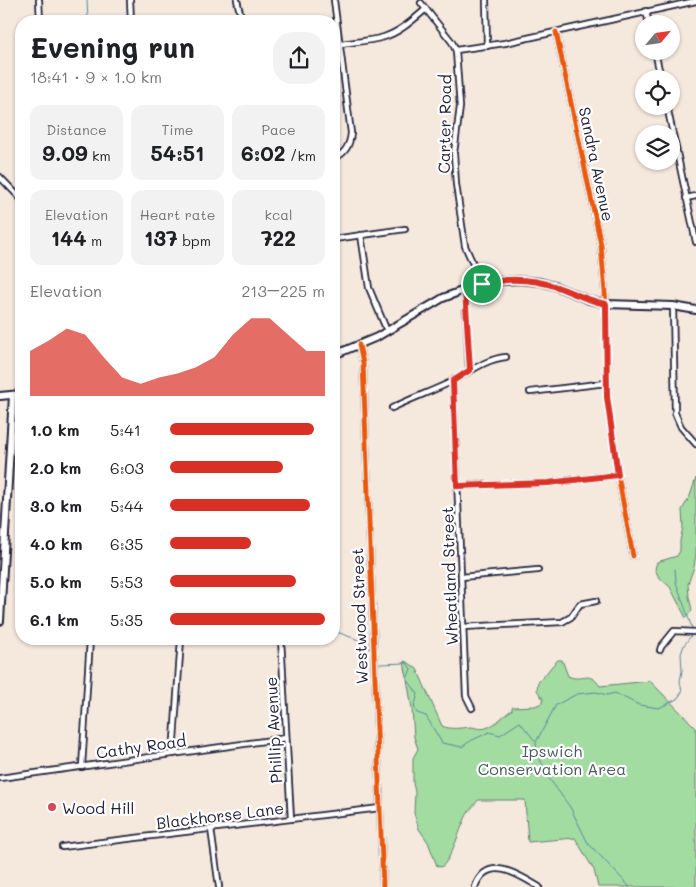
<!DOCTYPE html>
<meta charset="utf-8">
<style>
:root{--surface:#fff;--page:#f2f2f2;--text:#202124;--muted:#757577;--accent:#d93025}
body{margin:0;font-family:Mali,sans-serif;background:var(--page);color:var(--text);height:100vh;display:flex;flex-direction:column;font-size:19px;white-space:nowrap}
*{box-sizing:border-box;margin:0}
p{font-size:16px;color:var(--muted)}
.icon{flex:none;width:28px;height:28px;fill:none;stroke:currentColor;stroke-width:2;stroke-linecap:round;stroke-linejoin:round}
.map{position:relative;flex:1;overflow:hidden}
.panel{position:absolute;left:15px;top:15px;width:325px;height:630px;display:flex;flex-direction:column;background:var(--surface);border-radius:20px;box-shadow:0 1px 4px #0004}
.panel>*{flex:none}
.needle{width:32px;rotate:61deg}
.tools{position:absolute;left:635px;top:15px;display:grid;gap:10px}
.tools a{display:grid;place-items:center;width:45px;height:45px;border-radius:50%;background:var(--surface);box-shadow:0 1px 4px #0004;font-size:25px}
.pin{position:absolute;display:grid;place-items:center;width:42px;height:42px;color:#fff;margin:-21px;border:2px solid #fff;border-radius:50%;box-shadow:0 1px 5px #0007}
.round{display:grid;place-items:center;flex:none;width:52px;height:52px;border-radius:20px;background:var(--page)}
.overview{display:flex;align-items:center;justify-content:space-between;height:85px;padding:0 15px}
h1{font-size:28px;font-weight:700;line-height:38px}
.stats{display:grid;grid-template-columns:repeat(3,1fr);gap:8px;height:85px;padding:5px 15px}
.stats div{display:grid;align-content:center;border-radius:12px;background:var(--page);text-align:center}
.stats b{font-size:21px;font-weight:700}
.stats small{font-size:14px;font-weight:400}
.stats p{font-size:14px}
.chart{height:140px;padding:10px 15px}
.chart p{display:flex;justify-content:space-between}
.chart svg{width:100%;height:90px;margin-top:5px;fill:var(--accent);opacity:.7}
ul{padding:0 15px;list-style:none;font-size:16px}
li{display:grid;grid-template-columns:80px 60px 1fr;align-items:center;height:38px}
li i{height:12px;border-radius:6px;background:var(--accent)}
.map>svg:first-child{display:block}
.green{fill:#a2dca1;stroke:#627f6e}
.lines{fill:none;stroke-linecap:round;stroke-linejoin:round}
.stream{stroke:#5a849f;stroke-width:1}
.street-casing{stroke:#22223b;stroke-width:8}
.secondary-casing{stroke:#22223b;stroke-width:10}
.street{stroke:#fff;stroke-width:4.5}
.secondary{stroke:#fff;stroke-width:6}
.cycleway-casing{stroke:#fff;stroke-width:8}
.cycleway{stroke:#e8590c;stroke-width:5}
.route-casing{stroke:#fff;stroke-width:10}
.route{stroke:#d93025;stroke-width:6}
.poi-dot{fill:#d1495b;stroke:#fff;stroke-width:2}
.labels{text-anchor:middle;dominant-baseline:central;stroke-width:4.5;stroke-linejoin:round;paint-order:stroke}
.street-label{font-size:16px;fill:#22223b;stroke:#fff}
.park-label{font-size:16px;fill:#485a5a;stroke:#fff}
.poi-label{font-size:16px;fill:#22223b;stroke:#fff;text-anchor:start}
</style>
<div class="map">
<svg width="696" height="887" viewBox="0 0 696 887">
<rect width="100%" height="100%" fill="#f5e8dd"/>
<filter id="ink" filterUnits="userSpaceOnUse"><feTurbulence type="fractalNoise" baseFrequency=".02" numOctaves="2"/><feDisplacementMap in="SourceGraphic" scale="10" xChannelSelector="R" yChannelSelector="G"/><feConvolveMatrix kernelMatrix="1 2 1 2 8 2 1 2 1" color-interpolation-filters="sRGB"/></filter>
<g filter="url(#ink)">
<g class="green">
<polygon points="696,478 696,554 694,567 688,584 689,597 692,610 686,618 670,587 658,576 655,569 657,562 677,556 680,551 680,541 683,527 682,510 690,496"/>
<path d="M558,660H562L568,676C583,683 588,669 600,686L650,681L696,728V887H598L594,870L575,838L528,842L525,800H478C475,805 471,808 468,813C461,824 451,862 441,867L437,866L428,842L419,829L414,813L415,792L413,783V758L418,749L414,737L412,709L404,661L409,663L417,669L442,726C451,730 460,728 470,727C475,727 480,730 486,728C496,725 502,716 512,710V707L535,706L542,703L543,699L537,690L538,682C546,676 550,666 558,660Z"/>
</g>
<g class="lines">
<g class="stream">
<polyline points="87,0 88,21"/>
<polyline points="675,569 676,582 692,628"/>
<polyline points="334,614 337,632 364,642 370,649"/>
<path d="M380,664L407,663L411,669L407,679L418,694L414,707L417,713L426,716L442,743L462,747C470,740 480,737 489,732L500,735L520,722L535,741"/>
<polyline points="630,887 588,843 570,807 548,777 537,752 536,742 556,705 577,694 596,692 607,695 615,693 639,705 659,708 677,699 682,692 680,681 682,671 681,654 684,645 691,636"/>
</g>
<defs>
<g id="street">
<polyline points="39,0 40,21"/>
<polyline points="130,0 131,21"/>
<polyline points="237,0 242,21"/>
<polyline points="486,0 487,46"/>
<polyline points="421,3 452,42 456,51 460,107 454,153 456,184 465,246 482,284"/>
<polyline points="646,11 649,24"/>
<polyline points="556,32 601,245 606,304 608,404 618,475 633,556"/>
<path d="M341,44C355,42 370,41 384,37C400,32 413,20 426,9"/>
<polyline points="456,50 505,43 696,1"/>
<polyline points="655,51 661,79"/>
<polyline points="667,106 696,242"/>
<path d="M334,158C345,154 350,145 351,133L334,0"/>
<polyline points="0,177 21,199"/>
<polyline points="686,198 696,196"/>
<polyline points="361,235 369,288 387,331"/>
<polyline points="334,239 405,229"/>
<polyline points="465,289 469,370"/>
<polyline points="673,306 675,413 681,427 696,444"/>
<polyline points="359,345 363,363 383,887"/>
<polyline points="453,381 466,696 472,708"/>
<polyline points="530,392 606,383"/>
<path d="M392,408C412,398 433,391 453,381C471,371 486,359 506,357"/>
<polyline points="457,486 548,483 618,475"/>
<polyline points="461,577 538,570"/>
<polyline points="463,627 562,622 571,617 580,604 596,601"/>
<polyline points="281,639 291,819"/>
<polyline points="660,650 661,647 674,631 696,632"/>
<polyline points="173,754 181,639"/>
<polyline points="82,767 90,639"/>
<polyline points="0,778 286,738"/>
<polyline points="211,829 219,887"/>
<polyline points="62,847 380,808"/>
<path d="M475,887C487,854 518,874 539,887"/>
</g>
<g id="secondary">
<polyline points="334,355 377,337 443,298 472,287 500,281 519,280 540,282 555,286 589,300 606,304 673,306 696,310"/>
<polyline points="0,396 21,394"/>
<polyline points="0,621 13,395"/>
</g>
</defs>
<use href="#street" class="street-casing"/>
<use href="#secondary" class="secondary-casing"/>
<use href="#street" class="street"/>
<use href="#secondary" class="secondary"/>
<defs>
<g id="cycleway">
<polyline points="556,32 601,245 606,304 608,404 618,475 633,556"/>
<polyline points="359,345 363,363 383,887"/>
</g>
</defs>
<use href="#cycleway" class="cycleway-casing"/>
<use href="#cycleway" class="cycleway"/>
</g>
</g>
<g class="lines" filter="url(#ink)">
<defs>
<path id="route" d="M506,280C523,279 540,281 557,287C574,293 588,301 606,304L607,397L618,475L548,483L457,486L453,381L470,370L465,290L482,284Z"/>
</defs>
<use href="#route" class="route-casing"/>
<use href="#route" class="route"/>
</g>
<circle class="poi-dot" cx="52" cy="807" r="5"/>
<g class="labels">
<g class="street-label">
<text transform="translate(444 124) rotate(-89)">Carter Road</text>
<text transform="translate(597 164) rotate(78)">Sandra Avenue</text>
<text transform="translate(449 576) rotate(-92)">Wheatland Street</text>
<text transform="translate(359 616) rotate(-92)">Westwood Street</text>
<text transform="translate(273 730) rotate(-93)">Phillip Avenue</text>
<text transform="translate(141 746) rotate(-8)">Cathy Road</text>
<text transform="translate(220 815) rotate(-7)">Blackhorse Lane</text>
</g>
<g class="park-label">
<text x="552" y="750">Ipswich<tspan x="552" dy="18">Conservation Area</tspan></text>
</g>
<g class="poi-label">
<text x="62" y="807">Wood Hill</text>
</g>
</g>
</svg>
<div class="tools">
<a><svg class="needle" viewBox="-14 -14 28 28"><path d="M0-13l5 13h-10z" fill="#e53935"/><path d="M0 13l5-13h-10z" fill="#757577"/></svg></a>
<a><svg class="icon" aria-label="locate" viewBox="0 0 24 24"><circle cx="12" cy="12" r="6"/><path d="M12 2v4M12 18v4M2 12h4M18 12h4"/></svg></a>
<a><svg class="icon" aria-label="layers" viewBox="0 0 24 24"><path d="M12 4l9 5-9 5-9-5zM3 14l9 5 9-5"/></svg></a>
</div>
<div class="pin" style="left:482px;top:284px;background:#1e9e55"><svg class="icon" aria-label="arrive" viewBox="0 0 24 24"><path d="M6 21V4h12l-3 4 3 4H6"/></svg></div>
<section class="panel">
<div class="overview"><div><h1>Evening run</h1><p>18:41 · 9 × 1.0 km</p></div><a class="round"><svg class="icon" aria-label="share" viewBox="0 0 24 24"><path d="M12 15V3M7 8l5-5 5 5M5 13v7h14v-7"/></svg></a></div>
<div class="stats">
<div><p>Distance</p><b>9.09<small> km</small></b></div>
<div><p>Time</p><b>54:51</b></div>
<div><p>Pace</p><b>6:02<small> /km</small></b></div>
</div>
<div class="stats">
<div><p>Elevation</p><b>144<small> m</small></b></div>
<div><p>Heart rate</p><b>137<small> bpm</small></b></div>
<div><p>kcal</p><b>722</b></div>
</div>
<div class="chart"><p><span>Elevation</span>213–225 m</p>
<svg viewBox="0 0 160 44" preserveAspectRatio="none"><path d="M0 44V22L10 17L20 11L30 14L40 25L50 35L60 38L70 35L80 33L90 30L100 25L110 14L120 6L130 6L140 14L150 22L160 22V44z"/></svg>
</div>
<ul>
<li><b>1.0 km</b>5:41<i style="width:93%"></i></li>
<li><b>2.0 km</b>6:03<i style="width:73%"></i></li>
<li><b>3.0 km</b>5:44<i style="width:90%"></i></li>
<li><b>4.0 km</b>6:35<i style="width:52%"></i></li>
<li><b>5.0 km</b>5:53<i style="width:81%"></i></li>
<li><b>6.1 km</b>5:35<i style="width:100%"></i></li>
</ul>
</section>
</div>
